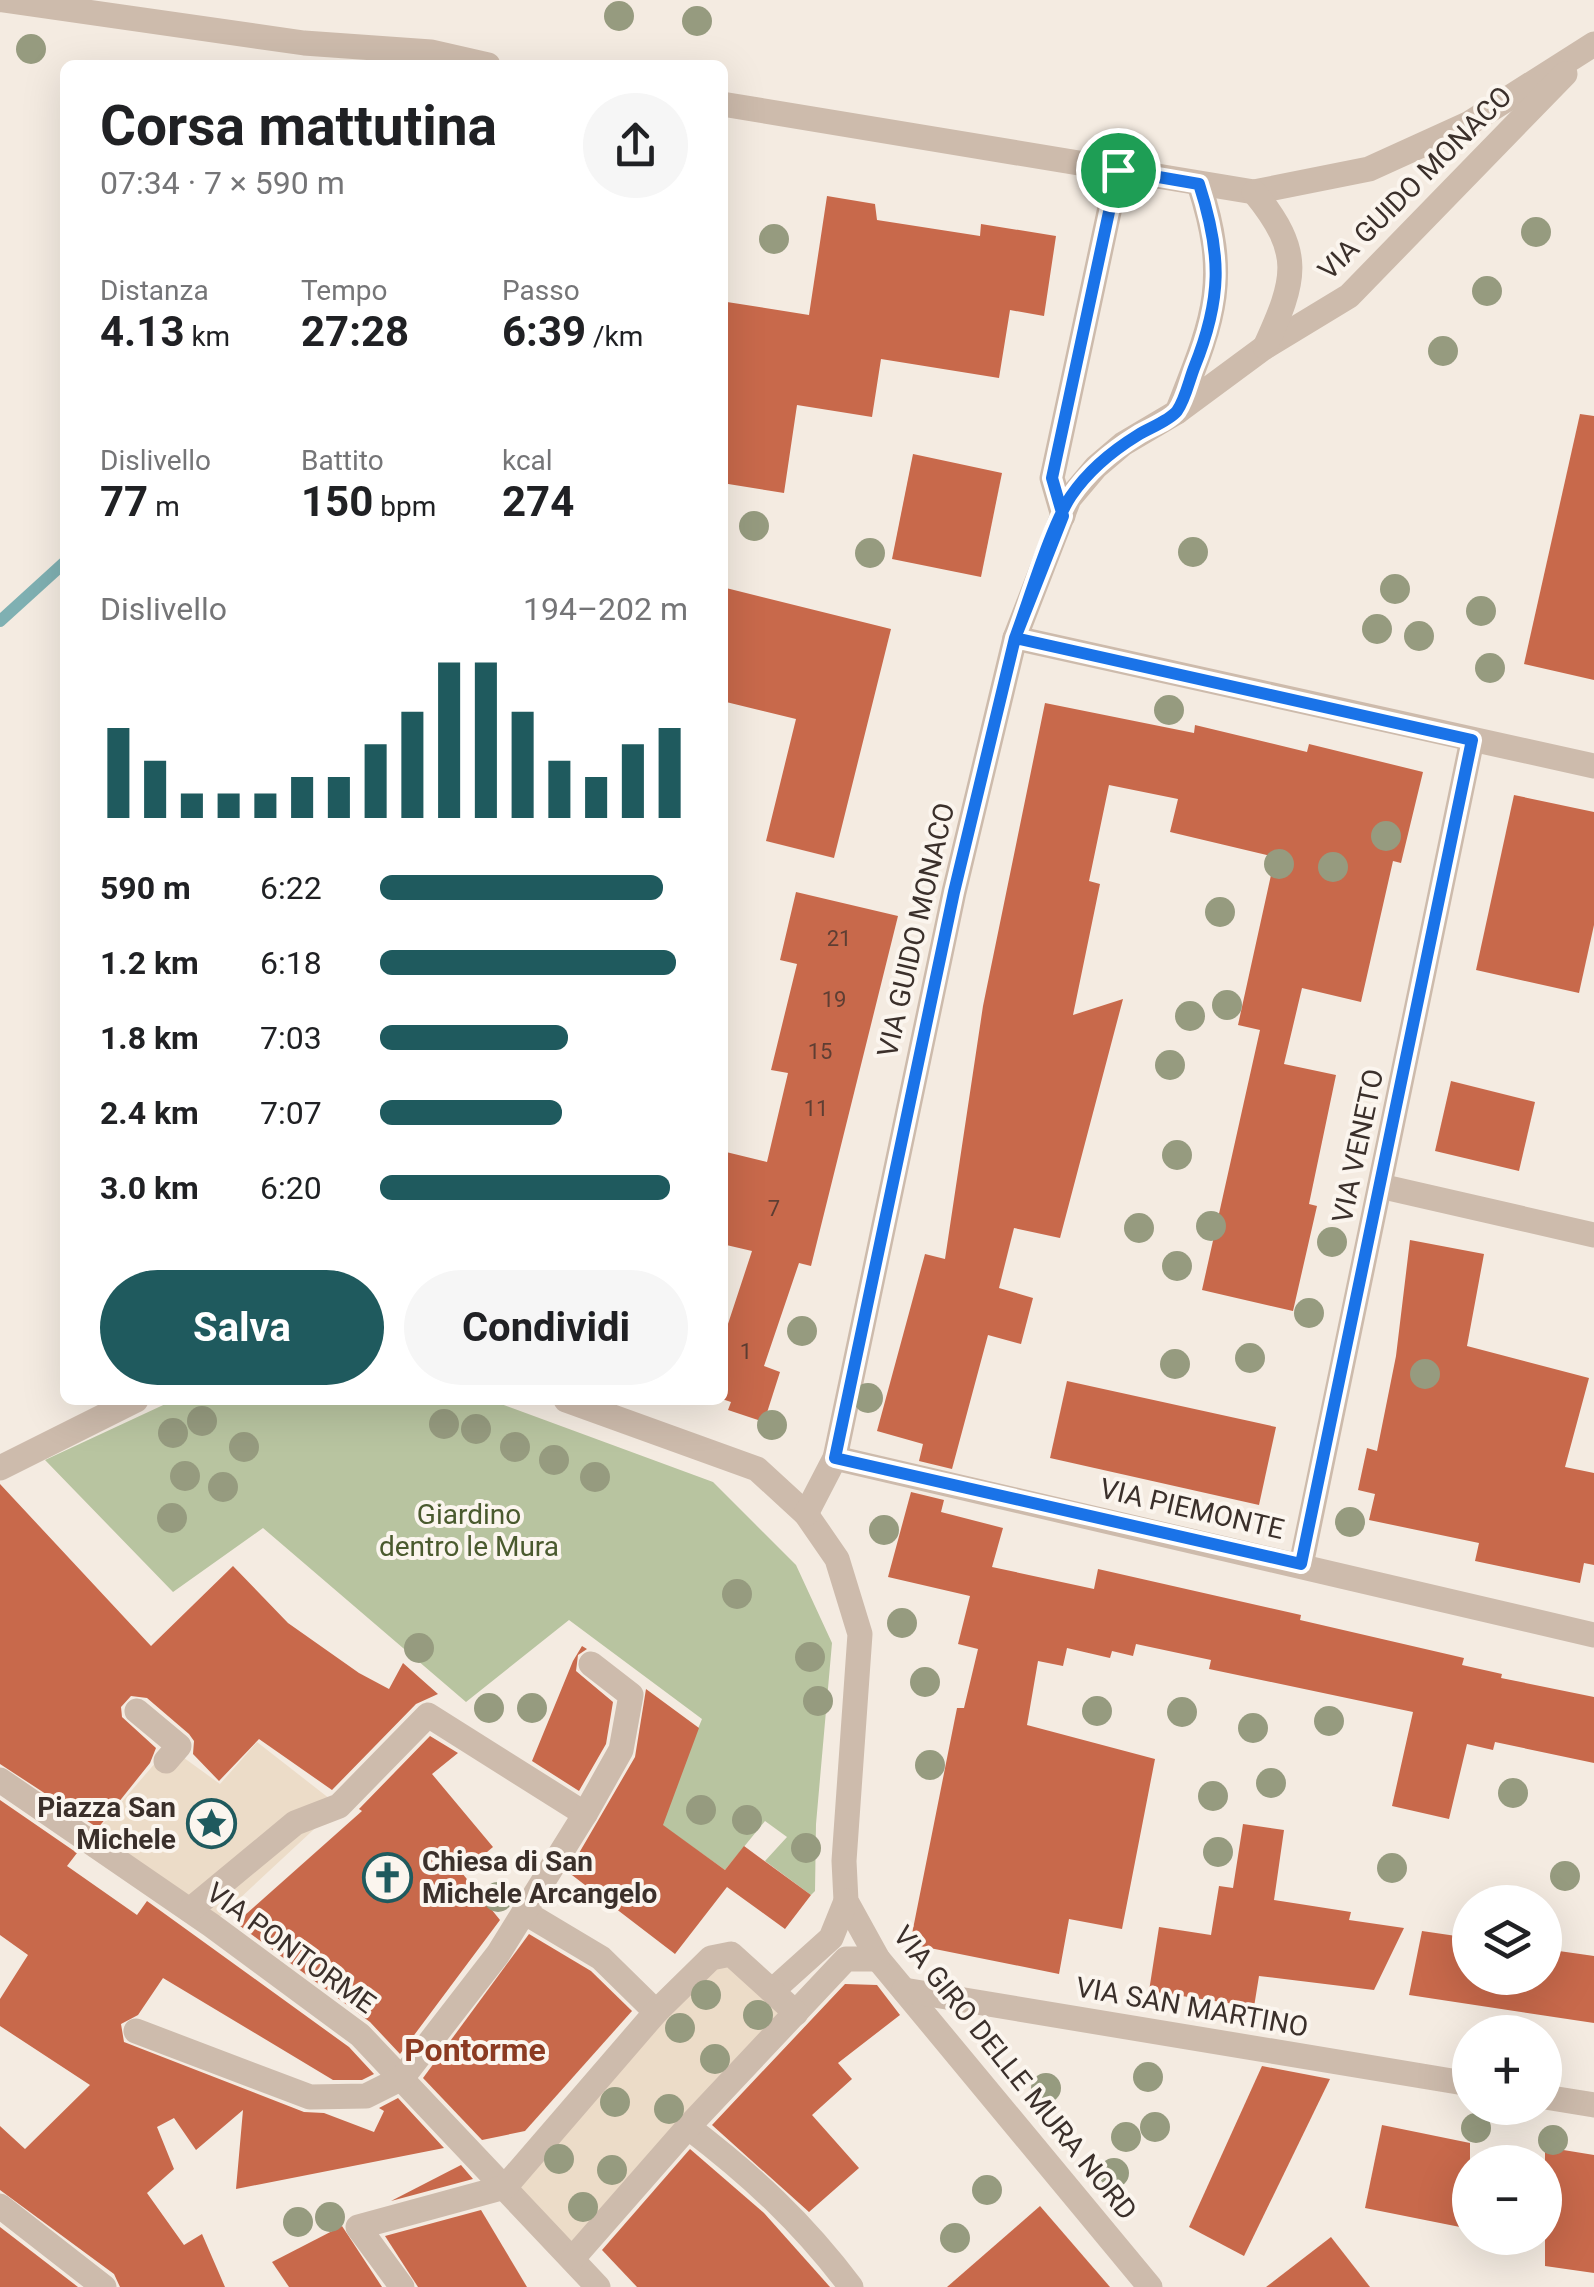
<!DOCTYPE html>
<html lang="it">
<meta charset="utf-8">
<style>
:root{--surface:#fff;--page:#f6f6f6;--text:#202124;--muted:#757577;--accent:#1f5a5e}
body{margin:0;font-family:Roboto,sans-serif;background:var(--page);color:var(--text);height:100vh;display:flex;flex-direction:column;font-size:38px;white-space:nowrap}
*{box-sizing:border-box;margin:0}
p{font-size:32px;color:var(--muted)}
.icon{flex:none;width:55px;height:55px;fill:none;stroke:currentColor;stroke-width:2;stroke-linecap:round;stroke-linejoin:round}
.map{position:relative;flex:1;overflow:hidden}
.panel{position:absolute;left:60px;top:60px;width:668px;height:1345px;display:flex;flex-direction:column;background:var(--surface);border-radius:15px;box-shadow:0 10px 40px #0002}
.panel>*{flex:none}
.fabs{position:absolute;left:1452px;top:1885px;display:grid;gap:20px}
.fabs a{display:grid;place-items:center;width:110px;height:110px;border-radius:50%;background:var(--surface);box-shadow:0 10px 40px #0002;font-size:50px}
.pin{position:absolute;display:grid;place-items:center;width:85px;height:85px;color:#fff;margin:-42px;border:5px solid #fff;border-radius:50%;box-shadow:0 2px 10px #0007}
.round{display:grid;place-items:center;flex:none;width:105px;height:105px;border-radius:52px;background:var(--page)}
.summary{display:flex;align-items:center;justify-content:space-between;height:170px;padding:0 40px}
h1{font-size:55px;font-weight:700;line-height:75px}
.stats{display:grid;grid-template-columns:repeat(3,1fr);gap:15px;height:170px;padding:10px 40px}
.stats div{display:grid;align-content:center}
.stats b{font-size:42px;font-weight:700}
.stats small{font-size:28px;font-weight:400}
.stats p{font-size:28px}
.chart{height:280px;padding:20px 40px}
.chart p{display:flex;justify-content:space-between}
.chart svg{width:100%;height:180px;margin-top:10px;stroke:var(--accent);stroke-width:6}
.primary-button{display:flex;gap:20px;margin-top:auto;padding:20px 40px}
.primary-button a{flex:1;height:115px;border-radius:60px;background:var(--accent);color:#fff;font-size:40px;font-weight:700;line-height:115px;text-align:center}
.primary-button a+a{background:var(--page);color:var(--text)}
ul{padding:0 40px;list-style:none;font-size:32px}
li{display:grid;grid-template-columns:160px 120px 1fr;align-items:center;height:75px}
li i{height:25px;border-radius:12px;background:var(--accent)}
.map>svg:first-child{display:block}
.green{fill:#b8c4a0}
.plaza{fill:#ecdcc8}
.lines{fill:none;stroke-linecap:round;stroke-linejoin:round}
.stream{stroke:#7fb0b2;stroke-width:12}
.building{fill:#c8694b}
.minor{stroke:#cdbbac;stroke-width:25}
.tree{fill:#969b7f}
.route-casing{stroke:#fff;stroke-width:20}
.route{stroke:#1a73e8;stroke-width:12}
.labels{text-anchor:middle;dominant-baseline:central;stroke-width:8;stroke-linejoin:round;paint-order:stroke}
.number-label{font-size:22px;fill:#5e3e33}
.street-label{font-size:28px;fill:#3b302b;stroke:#fbf5ee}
.park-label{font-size:28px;fill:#4a5a2e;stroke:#fbf5ee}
.poi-label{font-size:28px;font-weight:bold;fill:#3b302b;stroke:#fbf5ee;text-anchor:end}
.quarter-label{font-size:32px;font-weight:bold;fill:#8c3b22;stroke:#fbf5ee}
</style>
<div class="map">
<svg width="1594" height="2287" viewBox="0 0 1594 2287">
<rect width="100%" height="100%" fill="#f4ebe1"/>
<polygon class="green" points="174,1400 490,1400 713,1482 796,1565 832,1643 816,1824 815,1891 811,1895 765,1861 787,1837 765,1821 725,1870 659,1823 702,1719 569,1620 466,1702 263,1528 173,1592 45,1460"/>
<g class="plaza">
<polygon points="257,1742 339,1806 211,1925 88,1841 169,1747 220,1784"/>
<polygon points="731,1954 796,2013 574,2257 505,2187 656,2012"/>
</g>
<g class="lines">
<polyline class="stream" points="0,621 65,562"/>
</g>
<g class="building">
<polygon points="827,196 875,204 877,220 980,236 981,224 1056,236 1044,316 1010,310 999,378 881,359 872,417 797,405 784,493 722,483 722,331 727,302 809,315"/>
<polygon points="1580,414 1594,416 1594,680 1524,664"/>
<polygon points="913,454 1002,473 981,577 892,559"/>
<polygon points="722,587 891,629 834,858 766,841 796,719 722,701"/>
<polygon points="1045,703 1194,733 1195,725 1307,752 1309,744 1423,772 1401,863 1393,861 1361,1002 1302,988 1284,1064 1336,1075 1309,1204 1317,1206 1293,1311 1202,1290 1260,1030 1238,1025 1275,857 1170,832 1178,799 1109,785 1089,881 1100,884 1073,1015 1123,999 1060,1238 1014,1228 999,1288 1033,1298 1021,1344 988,1335 952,1469 919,1461 923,1444 877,1431 925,1254 945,1259 983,1006"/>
<polygon points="1514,795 1594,812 1594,925 1579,993 1476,970"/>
<polygon points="796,892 898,916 811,1266 799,1263 764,1366 780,1372 764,1422 728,1410 731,1402 722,1399 722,1342 752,1251 722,1244 722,1151 767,1162 788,1073 771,1070 797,964 780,960"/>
<polygon points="1451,1081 1535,1102 1519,1171 1435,1151"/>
<polygon points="1410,1240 1484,1254 1467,1346 1589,1378 1565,1467 1594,1473 1594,1565 1584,1563 1580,1583 1475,1561 1479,1543 1369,1520 1375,1494 1358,1490 1367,1448 1377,1451 1396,1356"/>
<polygon points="1067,1381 1276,1427 1259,1505 1050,1458"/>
<polygon points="0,1484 151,1646 233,1566 288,1623 359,1673 389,1689 403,1663 438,1694 416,1704 332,1790 259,1739 219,1781 193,1754 194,1741 189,1734 147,1698 131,1696 121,1707 122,1717 156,1748 150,1763 98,1828 0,1764"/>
<polygon points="911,1492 944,1500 941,1512 1003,1528 992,1567 1094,1589 1098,1569 1301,1615 1300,1620 1464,1658 1462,1665 1502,1674 1501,1678 1594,1697 1594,1763 1495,1742 1493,1750 1467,1744 1449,1819 1392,1806 1413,1712 1209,1669 1211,1660 1136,1644 1133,1656 1112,1651 1110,1658 1067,1648 1063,1666 1038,1661 1027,1725 1155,1759 1122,1929 1069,1919 1059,1974 910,1944 957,1708 964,1708 978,1649 958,1644 970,1596 888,1577"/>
<polygon points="582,1646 587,1649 578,1655 576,1671 613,1702 606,1744 579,1791 532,1761 573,1661"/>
<polygon points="646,1689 699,1728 663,1825 725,1870 744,1846 811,1895 785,1929 727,1887 675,1954 568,1872 635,1757"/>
<polygon points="430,1736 458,1753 432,1774 493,1847 462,1873 500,1920 400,2054 370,2022 236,1923 362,1811 359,1809"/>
<polygon points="0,1800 77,1853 67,1866 137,1915 147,1901 349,2047 374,2074 362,2080 333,2080 163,1978 138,2015 121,2024 124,2042 304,2112 324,2113 374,2132 384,2111 379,2108 398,2098 444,2148 236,2189 243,2110 196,2150 174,2118 157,2127 174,2169 147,2193 184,2245 202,2234 225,2287 120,2287 114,2274 0,2190 0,2126 25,2149 90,2085 0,2026 0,1999 28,1955 0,1935"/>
<polygon points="1243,1824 1284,1830 1274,1900 1351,1912 1349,1920 1404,1928 1374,1990 1259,1976 1254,2007 1149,1991 1159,1927 1211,1935 1219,1886 1233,1888"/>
<polygon points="1422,1931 1470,1938 1470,1978 1545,1978 1545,1949 1594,1956 1594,2023 1409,1995"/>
<polygon points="529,1934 591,1971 632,2011 525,2131 482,2140 423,2078"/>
<polygon points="845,1984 877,1985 900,2015 838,2063 852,2079 812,2115 859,2168 809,2212 712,2125"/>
<polygon points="1262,2066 1330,2079 1244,2256 1189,2227"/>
<polygon points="1382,2125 1470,2143 1470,2229 1365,2208"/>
<polygon points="1545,2147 1594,2155 1594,2273 1545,2266"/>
<polygon points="690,2149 764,2213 830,2287 637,2287 602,2250"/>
<polygon points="461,2165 473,2179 391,2201"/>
<polygon points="1040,2206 1110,2287 947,2287"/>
<polygon points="481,2210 527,2287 418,2287 385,2236"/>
<polygon points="342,2226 382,2287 289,2287 272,2262"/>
<polygon points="0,2227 78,2287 0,2287"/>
<polygon points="1331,2237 1370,2287 1266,2287"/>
</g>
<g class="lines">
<g class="minor">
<polyline points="3,0 304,43 431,52 488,65"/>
<polyline points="722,104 1254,192 1369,169 1468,124 1594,44"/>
<path d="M1199,184C1231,282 1213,320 1177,412L1265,347L1349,296L1565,74"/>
<path d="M1254,192C1304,253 1296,279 1265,347"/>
<polyline points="1063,516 1052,478 1118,170"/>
<polyline points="1015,638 1594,766"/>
<polyline points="1380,1186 1594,1235"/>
<polyline points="566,1400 757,1469 806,1514 837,1559 860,1634 844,1861 846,1901 878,1959 1150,2287"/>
<polyline points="835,1458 1594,1635"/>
<polyline points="0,1468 136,1400"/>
<polyline points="806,1514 835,1458 954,892 1015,638 1069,499 1096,467 1123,444 1177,412"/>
<polyline points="1301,1565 1472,740"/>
<polyline points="137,1711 179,1746 166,1761"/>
<polyline points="0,1780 211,1925 360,2035 598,2287"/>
<polyline points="190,1910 295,1823 339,1806 428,1715 585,1814"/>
<polyline points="524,1912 601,1958 656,2012"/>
<polyline points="904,1990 1470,2084"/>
<polyline points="772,1991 831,1938 846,1901"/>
<polyline points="136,2031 310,2097 366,2096 402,2078 498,1954 585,1814 621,1750 631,1695 591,1664"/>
<polyline points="1545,2097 1594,2105"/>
<path d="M688,2127C751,2175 803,2223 851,2287"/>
<polyline points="0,2206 104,2287"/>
<polyline points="574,2257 688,2127 846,1959 878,1959"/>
<polyline points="402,2287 358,2227 505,2187 656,2012 711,1958 731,1954 796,2013"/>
</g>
</g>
<g class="tree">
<circle cx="619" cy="16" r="15"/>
<circle cx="697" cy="21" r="15"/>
<circle cx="31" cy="49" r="15"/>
<circle cx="1536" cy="232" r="15"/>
<circle cx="774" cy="239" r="15"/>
<circle cx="1487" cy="291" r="15"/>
<circle cx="1443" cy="351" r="15"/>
<circle cx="754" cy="526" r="15"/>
<circle cx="1193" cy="552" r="15"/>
<circle cx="870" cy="553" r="15"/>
<circle cx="1395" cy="589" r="15"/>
<circle cx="1481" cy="611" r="15"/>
<circle cx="1377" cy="629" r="15"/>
<circle cx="1419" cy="636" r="15"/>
<circle cx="1490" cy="668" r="15"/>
<circle cx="1169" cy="710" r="15"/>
<circle cx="1386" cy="836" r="15"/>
<circle cx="1279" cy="864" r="15"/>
<circle cx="1333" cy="867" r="15"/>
<circle cx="1220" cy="912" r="15"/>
<circle cx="1227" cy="1005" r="15"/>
<circle cx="1190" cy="1016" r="15"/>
<circle cx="1170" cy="1065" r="15"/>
<circle cx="1177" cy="1155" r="15"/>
<circle cx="1211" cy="1226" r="15"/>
<circle cx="1139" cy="1228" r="15"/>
<circle cx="1332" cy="1242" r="15"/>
<circle cx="1177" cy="1266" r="15"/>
<circle cx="1309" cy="1313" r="15"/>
<circle cx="802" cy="1331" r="15"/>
<circle cx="1250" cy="1358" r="15"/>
<circle cx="1175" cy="1364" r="15"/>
<circle cx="1425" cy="1374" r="15"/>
<circle cx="868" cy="1398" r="15"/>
<circle cx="202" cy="1421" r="15"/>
<circle cx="444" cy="1424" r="15"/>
<circle cx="772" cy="1425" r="15"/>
<circle cx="476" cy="1429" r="15"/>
<circle cx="173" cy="1433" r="15"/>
<circle cx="244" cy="1447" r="15"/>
<circle cx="515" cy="1447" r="15"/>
<circle cx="554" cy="1460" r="15"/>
<circle cx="185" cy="1476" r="15"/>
<circle cx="595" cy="1477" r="15"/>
<circle cx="223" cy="1487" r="15"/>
<circle cx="172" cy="1518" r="15"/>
<circle cx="1350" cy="1522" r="15"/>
<circle cx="884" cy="1530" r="15"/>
<circle cx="737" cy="1594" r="15"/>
<circle cx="902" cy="1623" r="15"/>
<circle cx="419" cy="1648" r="15"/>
<circle cx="810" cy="1657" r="15"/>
<circle cx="925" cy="1682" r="15"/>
<circle cx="818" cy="1701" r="15"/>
<circle cx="489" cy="1708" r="15"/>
<circle cx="532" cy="1708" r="15"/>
<circle cx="1097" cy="1711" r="15"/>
<circle cx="1182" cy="1712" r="15"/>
<circle cx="1329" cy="1721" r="15"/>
<circle cx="1253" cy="1728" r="15"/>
<circle cx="930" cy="1765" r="15"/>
<circle cx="1271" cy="1783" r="15"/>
<circle cx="1513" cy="1793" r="15"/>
<circle cx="1213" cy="1796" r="15"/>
<circle cx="701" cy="1810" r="15"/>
<circle cx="747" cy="1820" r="15"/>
<circle cx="806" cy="1848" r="15"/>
<circle cx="1218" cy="1852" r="15"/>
<circle cx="1392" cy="1868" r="15"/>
<circle cx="1565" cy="1876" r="15"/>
<circle cx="498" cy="1897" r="15"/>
<circle cx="706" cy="1995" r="15"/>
<circle cx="758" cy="2015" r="15"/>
<circle cx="680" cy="2028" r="15"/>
<circle cx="715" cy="2059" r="15"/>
<circle cx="1148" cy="2077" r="15"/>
<circle cx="1046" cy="2088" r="15"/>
<circle cx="615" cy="2102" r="15"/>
<circle cx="669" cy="2109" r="15"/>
<circle cx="1155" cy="2127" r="15"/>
<circle cx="1476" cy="2128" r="15"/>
<circle cx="1126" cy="2137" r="15"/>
<circle cx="1553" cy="2140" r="15"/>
<circle cx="559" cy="2159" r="15"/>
<circle cx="612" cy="2170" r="15"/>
<circle cx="1114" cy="2173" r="15"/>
<circle cx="987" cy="2190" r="15"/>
<circle cx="583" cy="2207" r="15"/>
<circle cx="330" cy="2217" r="15"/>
<circle cx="298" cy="2222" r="15"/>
<circle cx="955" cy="2238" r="15"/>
</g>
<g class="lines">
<defs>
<path id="route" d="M1118,170L1052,478L1063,516L1015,638L954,892L835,1458L1301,1564L1472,740L1015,638C1029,601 1051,526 1071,496C1088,471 1112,451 1138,435C1149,428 1169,421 1177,411C1185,400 1189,381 1194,368C1222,299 1222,255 1199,184L1118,170"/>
</defs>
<use href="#route" class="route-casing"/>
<use href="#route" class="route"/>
</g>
<defs>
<symbol id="sight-ring" viewBox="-11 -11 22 22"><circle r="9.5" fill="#fbf5ee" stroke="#1f5a5e" stroke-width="1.5"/><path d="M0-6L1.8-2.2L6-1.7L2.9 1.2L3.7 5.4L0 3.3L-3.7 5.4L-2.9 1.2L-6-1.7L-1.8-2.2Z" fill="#1f5a5e"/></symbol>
<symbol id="church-ring" viewBox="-11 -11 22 22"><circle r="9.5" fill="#fbf5ee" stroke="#1f5a5e" stroke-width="1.5"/><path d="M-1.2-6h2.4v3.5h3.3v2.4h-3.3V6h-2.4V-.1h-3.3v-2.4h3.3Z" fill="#1f5a5e"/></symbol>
</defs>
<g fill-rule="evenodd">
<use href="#sight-ring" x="184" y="1796" width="55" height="55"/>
<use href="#church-ring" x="360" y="1850" width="55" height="55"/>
</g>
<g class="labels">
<g class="number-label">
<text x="839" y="938">21</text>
<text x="834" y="999">19</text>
<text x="820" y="1051">15</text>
<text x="816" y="1108">11</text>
<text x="774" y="1208">7</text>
<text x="746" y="1351">1</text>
</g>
<g class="street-label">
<text transform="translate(1415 183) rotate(-45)">VIA GUIDO MONACO</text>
<text transform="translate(916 930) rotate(-77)">VIA GUIDO MONACO</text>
<text transform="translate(1358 1146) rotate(-78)">VIA VENETO</text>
<text transform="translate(1192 1509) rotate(13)">VIA PIEMONTE</text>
<text transform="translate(291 1948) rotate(36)">VIA PONTORME</text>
<text transform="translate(1192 2007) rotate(10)">VIA SAN MARTINO</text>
<text transform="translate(1015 2073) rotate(51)">VIA GIRO DELLE MURA NORD</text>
</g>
<g class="park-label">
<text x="469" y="1514">Giardino<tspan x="469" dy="32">dentro le Mura</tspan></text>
</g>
<g class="poi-label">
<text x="176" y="1807">Piazza San<tspan x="176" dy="32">Michele</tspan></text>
<text x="422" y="1861" text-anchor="start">Chiesa di San<tspan x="422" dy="32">Michele Arcangelo</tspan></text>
</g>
<g class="quarter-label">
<text x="475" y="2050">Pontorme</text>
</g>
</g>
</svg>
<div class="fabs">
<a><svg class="icon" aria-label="layers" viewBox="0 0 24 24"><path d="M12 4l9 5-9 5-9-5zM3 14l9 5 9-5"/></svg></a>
<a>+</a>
<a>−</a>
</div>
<div class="pin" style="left:1118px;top:170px;background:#1e9e55"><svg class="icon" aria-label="arrive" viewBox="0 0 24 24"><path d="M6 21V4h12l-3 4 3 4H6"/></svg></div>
<section class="panel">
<div class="summary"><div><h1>Corsa mattutina</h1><p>07:34 · 7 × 590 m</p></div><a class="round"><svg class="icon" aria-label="share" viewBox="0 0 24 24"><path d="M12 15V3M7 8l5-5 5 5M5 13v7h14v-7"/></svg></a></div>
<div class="stats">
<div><p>Distanza</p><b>4.13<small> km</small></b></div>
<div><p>Tempo</p><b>27:28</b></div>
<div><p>Passo</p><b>6:39<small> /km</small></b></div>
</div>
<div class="stats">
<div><p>Dislivello</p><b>77<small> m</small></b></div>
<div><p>Battito</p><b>150<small> bpm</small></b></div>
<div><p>kcal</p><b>274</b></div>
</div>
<div class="chart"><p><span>Dislivello</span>194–202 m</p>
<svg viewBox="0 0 160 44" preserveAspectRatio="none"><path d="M5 44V22M15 44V30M25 44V38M35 44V38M45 44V38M55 44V34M65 44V34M75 44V26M85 44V18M95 44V6M105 44V6M115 44V18M125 44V30M135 44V34M145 44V26M155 44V22"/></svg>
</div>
<ul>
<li><b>590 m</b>6:22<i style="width:92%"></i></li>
<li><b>1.2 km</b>6:18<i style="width:96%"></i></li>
<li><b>1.8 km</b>7:03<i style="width:61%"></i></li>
<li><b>2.4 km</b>7:07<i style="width:59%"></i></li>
<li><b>3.0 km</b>6:20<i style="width:94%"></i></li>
</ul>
<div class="primary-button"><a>Salva</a><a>Condividi</a></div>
</section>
</div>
